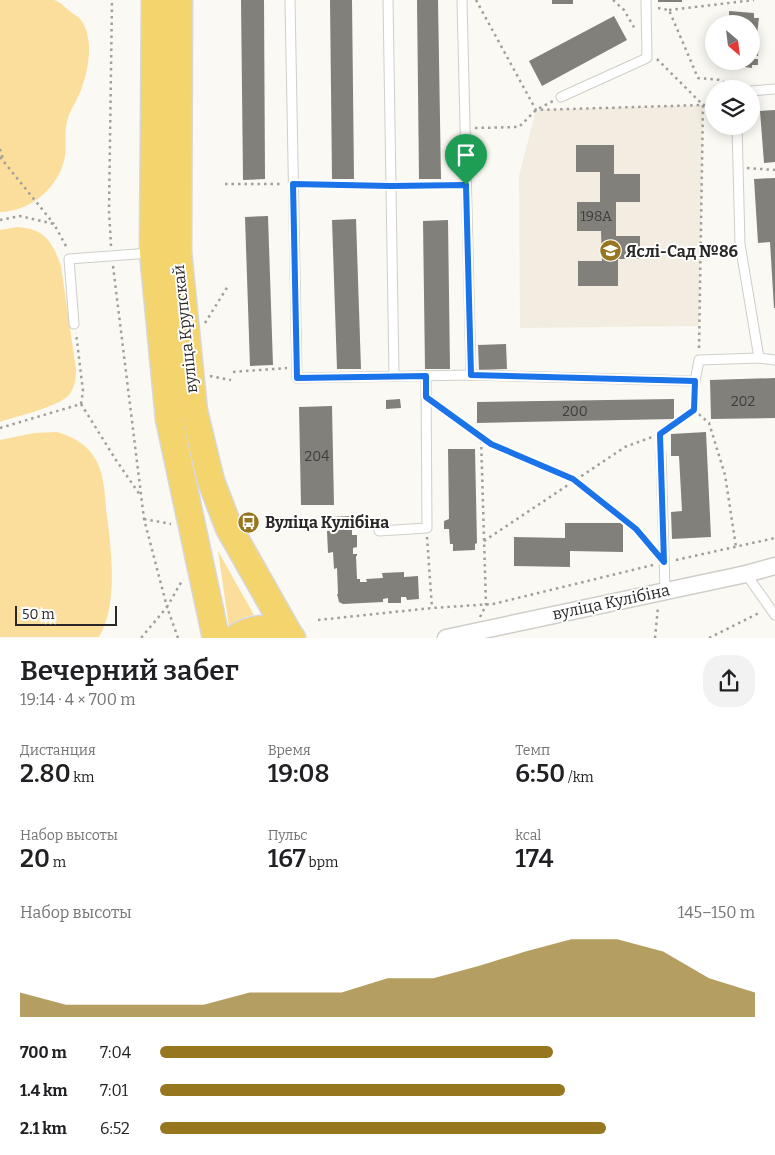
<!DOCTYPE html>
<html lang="ru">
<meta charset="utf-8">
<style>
:root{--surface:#fff;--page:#f2f2f2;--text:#202124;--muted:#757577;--accent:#96761f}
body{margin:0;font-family:Bitter,serif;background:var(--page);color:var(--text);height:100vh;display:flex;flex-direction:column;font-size:19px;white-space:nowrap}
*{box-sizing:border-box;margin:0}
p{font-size:16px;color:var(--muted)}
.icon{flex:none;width:28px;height:28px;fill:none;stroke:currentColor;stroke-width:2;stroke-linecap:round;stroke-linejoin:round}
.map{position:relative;height:638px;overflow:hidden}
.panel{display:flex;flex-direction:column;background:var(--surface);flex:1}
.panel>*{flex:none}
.needle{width:32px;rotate:152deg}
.buttons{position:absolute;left:705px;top:15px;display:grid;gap:10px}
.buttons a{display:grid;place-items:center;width:55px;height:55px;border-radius:50%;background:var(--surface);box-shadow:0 2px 12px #0003;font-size:25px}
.scale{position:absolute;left:15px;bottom:12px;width:102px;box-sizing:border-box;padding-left:5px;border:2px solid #292826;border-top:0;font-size:14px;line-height:18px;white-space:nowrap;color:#292826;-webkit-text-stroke:4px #fff;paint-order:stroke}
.pin{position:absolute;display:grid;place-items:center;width:42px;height:42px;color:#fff;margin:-51px -21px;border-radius:50% 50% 50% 0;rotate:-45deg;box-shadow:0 0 5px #0007}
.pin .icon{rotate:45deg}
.round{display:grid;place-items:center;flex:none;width:52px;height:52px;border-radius:20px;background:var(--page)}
.summary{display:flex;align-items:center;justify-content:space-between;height:85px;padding:0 20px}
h1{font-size:28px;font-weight:600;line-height:38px}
.figures{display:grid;grid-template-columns:repeat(3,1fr);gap:8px;height:85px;padding:5px 20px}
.figures div{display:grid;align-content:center}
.figures b{font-size:25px;font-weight:600}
.figures small{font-size:14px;font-weight:400}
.figures p{font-size:14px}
.chart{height:140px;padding:10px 20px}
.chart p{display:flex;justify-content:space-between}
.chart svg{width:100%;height:90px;margin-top:5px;fill:var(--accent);opacity:.7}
ul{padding:0 20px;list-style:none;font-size:16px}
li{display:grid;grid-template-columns:80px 60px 1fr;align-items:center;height:38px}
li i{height:12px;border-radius:6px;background:var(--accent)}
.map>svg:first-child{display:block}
.built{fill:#f3ede1}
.green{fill:#fbde9b}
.building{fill:#82807b}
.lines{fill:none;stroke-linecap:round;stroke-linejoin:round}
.lane-casing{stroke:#d0cec8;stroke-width:11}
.street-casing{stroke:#d0cec8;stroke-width:19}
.primary-casing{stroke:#d8d8d8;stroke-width:29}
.path{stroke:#a19f9b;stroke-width:2.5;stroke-dasharray:2.5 4;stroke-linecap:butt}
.lane{stroke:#fff;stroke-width:9}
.street{stroke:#fff;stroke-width:16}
.primary{stroke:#f4d46c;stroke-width:26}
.route-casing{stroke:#fff;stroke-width:10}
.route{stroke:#1a73e8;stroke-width:6}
.labels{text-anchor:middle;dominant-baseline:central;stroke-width:4;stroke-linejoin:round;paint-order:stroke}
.number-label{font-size:14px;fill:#3f3e3b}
.poi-label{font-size:16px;font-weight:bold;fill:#292826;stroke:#fff;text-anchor:start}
.street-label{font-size:16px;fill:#292826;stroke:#fff}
</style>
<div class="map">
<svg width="775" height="638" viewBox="0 0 775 638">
<rect width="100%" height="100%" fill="#fbf9f3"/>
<polygon class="built" points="703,105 699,326 520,328 519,176 536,110"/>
<g class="green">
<path d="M0,0C13,0 26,0 38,0C43,0 49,0 54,0C59,1 67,9 72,13C75,15 79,17 81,20C94,38 89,68 82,87C79,97 73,105 69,115C63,131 67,141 65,156C60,187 30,212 0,212Z"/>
<path d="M17,227C45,229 52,241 61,266L76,369C76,379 75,387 69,395C58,407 17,416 0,422V230Z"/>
<path d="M57,432C74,437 90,446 98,464C104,478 105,494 106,509C111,547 119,603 99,637H0V440L34,433Z"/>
<polygon points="218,551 254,615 245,617 229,627"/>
</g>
<g class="building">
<polygon points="241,0 264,0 265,179 243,180"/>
<polygon points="330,0 352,0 354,179 332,179"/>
<polygon points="417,0 438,0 441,179 419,179"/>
<rect x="552" y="0" width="21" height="4"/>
<rect x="658" y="0" width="24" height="2"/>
<polygon points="729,11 754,13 754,18 759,18 756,42 759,42 758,56 755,56 755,59 758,59 758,65 752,65 752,68 745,67 745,64 739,63 739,67 724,66 725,61 751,61 751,24 724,24 724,19 729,20"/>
<polygon points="614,16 627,40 542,86 529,61"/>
<polygon points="775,110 775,162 764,163 760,111"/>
<polygon points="576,145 614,145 614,174 640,174 640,202 616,202 616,236 640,236 640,259 618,259 618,286 578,286 578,261 602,261 601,231 577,231 577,202 600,202 600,172 576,172"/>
<polygon points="775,178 775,308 774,308 770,242 758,243 754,179"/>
<polygon points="268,216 273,365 250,366 245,217"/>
<polygon points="356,219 361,369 337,369 332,220"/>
<polygon points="448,220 450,369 425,369 423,221"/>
<polygon points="506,344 507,369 479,370 478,345"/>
<polygon points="775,378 775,418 711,419 710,380"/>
<polygon points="400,399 401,408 386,409 386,400"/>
<polygon points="674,399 674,419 477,423 477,402"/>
<polygon points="332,406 334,505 301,505 299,407"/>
<polygon points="706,432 711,537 672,539 671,512 682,511 679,456 671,456 671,434"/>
<polygon points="448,449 475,449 477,543 475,544 475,550 453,551 453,544 450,544 449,529 444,529 444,521 449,519"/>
<polygon points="353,516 354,530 352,530 352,535 357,535 357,547 353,548 353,554 357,554 357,556 356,556 357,579 360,579 360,582 367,582 366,579 383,578 382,573 404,572 404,577 418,576 419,599 407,600 406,597 401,597 401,603 388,603 388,598 383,599 383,602 343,604 339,602 337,594 338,594 337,568 334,569 333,552 328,553 327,531 332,531 331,517"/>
<polygon points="565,523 623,523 623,552 570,551 570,567 514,566 514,537 565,538"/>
</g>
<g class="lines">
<defs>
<g id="lane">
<polyline points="290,0 297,378 471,375 695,381 699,360 759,358 775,360"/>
<polyline points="388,0 394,376"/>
<polyline points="462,0 471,375"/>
<polyline points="751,91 775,89"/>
<polyline points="561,97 647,58 646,0"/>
<polyline points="737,126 740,244 759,358"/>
<polyline points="74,324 69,259 150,253"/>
<polyline points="661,454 665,590"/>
<polyline points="379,531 427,528 426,376"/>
<polyline points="746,574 775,615"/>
</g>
<polyline id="street" points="446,638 746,574 775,566"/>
<g id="primary">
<polyline points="155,0 153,252 169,419 216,638"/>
<polyline points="179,0 178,251 194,411 211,481 229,528 290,636"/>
<path d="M236,638C253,626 275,626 292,638"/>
</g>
</defs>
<use href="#lane" class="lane-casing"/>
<use href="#street" class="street-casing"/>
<use href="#primary" class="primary-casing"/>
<g class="path">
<polyline points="476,0 536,110 703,105 699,349"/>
<polyline points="613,0 624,10 635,29"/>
<polyline points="658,8 669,10 698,78 721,80 732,89"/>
<polyline points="669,10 754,0"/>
<polyline points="657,59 703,105 714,105"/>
<polyline points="475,128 519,127 536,110 553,101"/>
<polyline points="0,149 3,159"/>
<polyline points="0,157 54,224"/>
<polyline points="747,168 775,170"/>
<polyline points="225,184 282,184"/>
<polyline points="303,185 380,186"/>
<polyline points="400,186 457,185"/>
<polyline points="0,220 20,216 54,224 67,248"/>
<polyline points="111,246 109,211 112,0"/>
<polyline points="113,266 144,519 167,607 141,638"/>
<polyline points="205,323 228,286"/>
<polyline points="233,372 287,368"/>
<polyline points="210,376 231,380"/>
<polyline points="81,404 116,460 140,495"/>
<polyline points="436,404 491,444 573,479 637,529 652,548"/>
<polyline points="694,410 709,423 725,475 736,547"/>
<polyline points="0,428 81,404 83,391 76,333"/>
<polyline points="661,443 660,434 694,410 695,390"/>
<polyline points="144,519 171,524"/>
<polyline points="427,537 432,608"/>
<polyline points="484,541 625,447 660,434"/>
<polyline points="676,560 775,538"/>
<polyline points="480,617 486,605 481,437"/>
<polyline points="318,620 432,608 493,604 653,565"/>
<polyline points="178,638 167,607 183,579"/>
<polyline points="655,638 658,607"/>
<polyline points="709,638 759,613"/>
</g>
<use href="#lane" class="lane"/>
<use href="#street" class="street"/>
<use href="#primary" class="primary"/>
</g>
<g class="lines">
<defs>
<polygon id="route" points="293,184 391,186 466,185 471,375 695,381 694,410 660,434 664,562 636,529 573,479 491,444 426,397 426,376 297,378"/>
</defs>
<use href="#route" class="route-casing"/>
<use href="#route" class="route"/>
</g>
<defs>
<symbol id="school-disc" viewBox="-11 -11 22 22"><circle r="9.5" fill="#96761f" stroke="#fff"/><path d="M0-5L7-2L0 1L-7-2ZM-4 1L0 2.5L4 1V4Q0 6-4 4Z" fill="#fff"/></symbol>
<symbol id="bus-disc" viewBox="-11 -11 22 22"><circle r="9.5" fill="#96761f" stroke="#fff"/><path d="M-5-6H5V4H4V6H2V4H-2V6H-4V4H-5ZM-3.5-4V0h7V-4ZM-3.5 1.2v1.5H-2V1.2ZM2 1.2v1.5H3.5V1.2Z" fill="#fff"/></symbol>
</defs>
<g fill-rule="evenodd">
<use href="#school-disc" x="598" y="238" width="25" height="25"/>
<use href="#bus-disc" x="236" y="510" width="25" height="25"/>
</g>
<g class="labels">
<g class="number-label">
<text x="596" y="216">198А</text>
<text x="743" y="401">202</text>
<text x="575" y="411">200</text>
<text x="317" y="456">204</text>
</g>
<g class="poi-label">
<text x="626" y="251">Яслі-Сад №86</text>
<text x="265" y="522">Вуліца Кулібіна</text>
</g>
<g class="street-label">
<text transform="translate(185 329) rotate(-96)">вуліца Крупскай</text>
<text transform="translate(611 602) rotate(-12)">вуліца Кулібіна</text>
</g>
</g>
</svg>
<div class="buttons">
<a><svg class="needle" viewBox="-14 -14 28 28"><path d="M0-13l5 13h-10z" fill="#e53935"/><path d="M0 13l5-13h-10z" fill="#757577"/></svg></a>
<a><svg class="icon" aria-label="layers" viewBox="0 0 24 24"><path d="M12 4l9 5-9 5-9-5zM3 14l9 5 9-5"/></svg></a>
</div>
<div class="scale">50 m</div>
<div class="pin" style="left:466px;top:185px;background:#1e9e55"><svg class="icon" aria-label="arrive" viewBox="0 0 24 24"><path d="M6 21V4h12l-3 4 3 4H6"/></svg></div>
</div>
<section class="panel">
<div class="summary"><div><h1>Вечерний забег</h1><p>19:14 · 4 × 700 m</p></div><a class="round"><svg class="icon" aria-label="share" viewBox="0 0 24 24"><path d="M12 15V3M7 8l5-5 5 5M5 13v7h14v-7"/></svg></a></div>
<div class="figures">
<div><p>Дистанция</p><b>2.80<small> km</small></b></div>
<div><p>Время</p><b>19:08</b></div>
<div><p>Темп</p><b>6:50<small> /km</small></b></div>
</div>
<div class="figures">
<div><p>Набор высоты</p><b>20<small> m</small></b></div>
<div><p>Пульс</p><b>167<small> bpm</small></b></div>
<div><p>kcal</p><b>174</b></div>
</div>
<div class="chart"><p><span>Набор высоты</span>145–150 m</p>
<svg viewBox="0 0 160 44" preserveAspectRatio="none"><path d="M0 44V32L10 38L20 38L30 38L40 38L50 32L60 32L70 32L80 25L90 25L100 19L110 12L120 6L130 6L140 12L150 25L160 32V44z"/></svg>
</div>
<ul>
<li><b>700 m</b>7:04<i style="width:66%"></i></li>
<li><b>1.4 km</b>7:01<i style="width:68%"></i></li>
<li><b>2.1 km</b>6:52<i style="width:75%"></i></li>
</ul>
</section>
